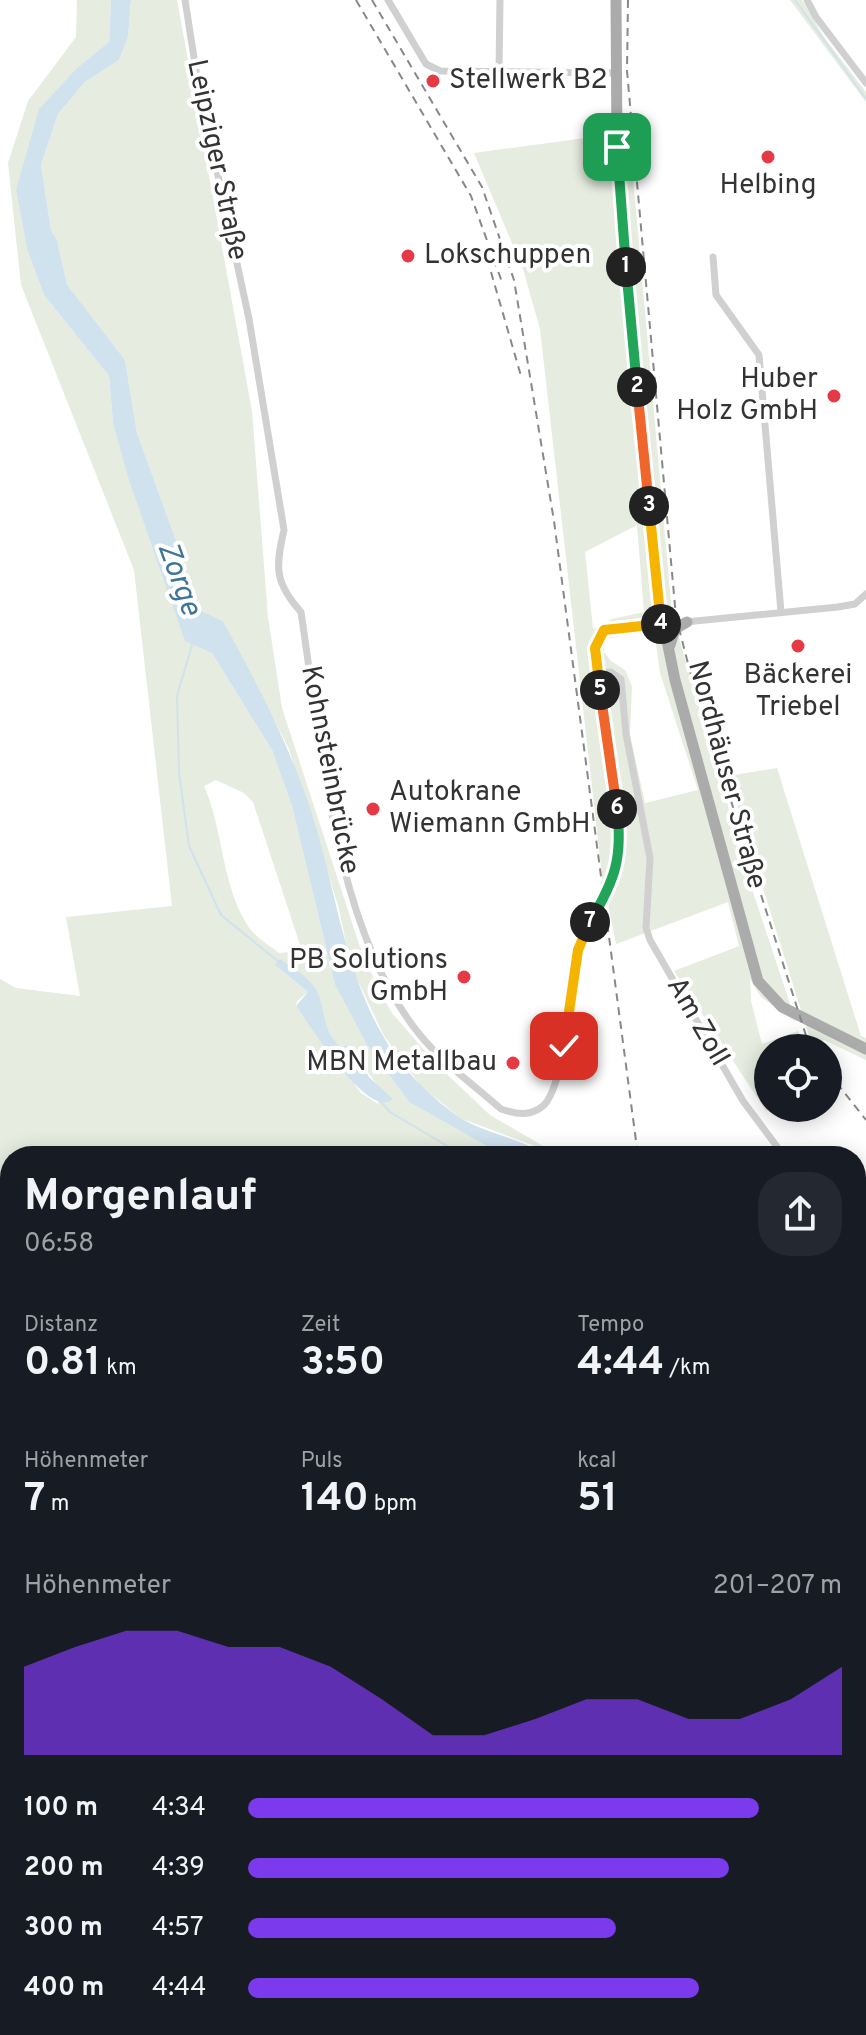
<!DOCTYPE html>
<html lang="de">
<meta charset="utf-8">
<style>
:root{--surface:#171b24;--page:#242831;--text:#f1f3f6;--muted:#9ea1a6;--accent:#7c3aed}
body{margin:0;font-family:Overpass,sans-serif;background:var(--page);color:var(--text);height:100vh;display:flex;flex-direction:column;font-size:30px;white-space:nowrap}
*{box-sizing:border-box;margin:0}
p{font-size:26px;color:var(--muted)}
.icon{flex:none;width:44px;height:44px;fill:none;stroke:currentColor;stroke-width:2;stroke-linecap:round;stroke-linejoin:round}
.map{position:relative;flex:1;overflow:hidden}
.panel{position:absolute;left:0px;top:1146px;width:866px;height:890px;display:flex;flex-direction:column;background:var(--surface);border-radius:32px 32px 0 0;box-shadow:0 4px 20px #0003}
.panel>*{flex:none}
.buttons{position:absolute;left:754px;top:1034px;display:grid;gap:16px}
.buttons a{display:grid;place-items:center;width:88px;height:88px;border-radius:50%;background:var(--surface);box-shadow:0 4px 20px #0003;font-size:40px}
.pin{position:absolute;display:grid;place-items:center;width:68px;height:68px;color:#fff;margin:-34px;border-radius:16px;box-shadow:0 4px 12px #0006}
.km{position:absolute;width:40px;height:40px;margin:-20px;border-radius:50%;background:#222;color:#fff;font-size:22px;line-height:40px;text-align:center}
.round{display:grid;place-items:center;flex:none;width:84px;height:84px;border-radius:32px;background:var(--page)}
.head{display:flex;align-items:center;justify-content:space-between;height:136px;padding:0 24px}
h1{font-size:44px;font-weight:700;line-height:60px}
.figures{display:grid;grid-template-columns:repeat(3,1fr);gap:12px;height:136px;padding:8px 24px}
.figures div{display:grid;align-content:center}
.figures b{font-size:40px;font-weight:700}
.figures small{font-size:22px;font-weight:400}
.figures p{font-size:22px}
.chart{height:224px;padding:16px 24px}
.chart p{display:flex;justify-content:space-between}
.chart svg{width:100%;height:144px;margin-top:8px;fill:var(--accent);opacity:.7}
ul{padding:0 24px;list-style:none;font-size:26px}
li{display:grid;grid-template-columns:128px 96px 1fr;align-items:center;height:60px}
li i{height:20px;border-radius:10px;background:var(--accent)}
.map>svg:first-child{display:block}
.green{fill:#e6ecdf;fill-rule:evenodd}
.water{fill:#cfe2ee}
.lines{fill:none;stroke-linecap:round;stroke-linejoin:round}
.stream{stroke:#cfe2ee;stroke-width:2}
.minor{stroke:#d0d0d0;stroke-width:7}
.primary{stroke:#ababab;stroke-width:11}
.rail{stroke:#888;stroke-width:2;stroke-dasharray:8 6;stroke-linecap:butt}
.minor-bridge{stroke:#d0d0d0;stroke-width:7}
.split-1-casing{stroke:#fff;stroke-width:16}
.split-2-casing{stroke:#fff;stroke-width:16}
.split-3-casing{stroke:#fff;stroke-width:16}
.split-4-casing{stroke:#fff;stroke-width:16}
.split-5-casing{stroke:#fff;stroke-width:16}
.split-6-casing{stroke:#fff;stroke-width:16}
.split-7-casing{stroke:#fff;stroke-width:16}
.split-8-casing{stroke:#fff;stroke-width:16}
.split-1{stroke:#22a559;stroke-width:10}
.split-2{stroke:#22a559;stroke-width:10}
.split-3{stroke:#f0652b;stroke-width:10}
.split-4{stroke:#f5b400;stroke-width:10}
.split-5{stroke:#f5b400;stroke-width:10}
.split-6{stroke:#f0652b;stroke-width:10}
.split-7{stroke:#22a559;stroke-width:10}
.split-8{stroke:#f5b400;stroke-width:10}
.poi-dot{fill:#e63946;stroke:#fff;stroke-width:3}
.labels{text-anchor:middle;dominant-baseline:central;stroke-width:8;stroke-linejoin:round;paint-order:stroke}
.poi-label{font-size:28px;fill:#333;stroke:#fff;text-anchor:start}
.street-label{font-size:28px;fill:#333;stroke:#fff}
.water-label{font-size:30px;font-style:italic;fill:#3f7597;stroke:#fff}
</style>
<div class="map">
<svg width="866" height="2035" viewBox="0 0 866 2035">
<rect width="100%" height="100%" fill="#fff"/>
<g class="green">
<path d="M77,0H111L109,42L78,67L16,190L27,249L44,295L109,376L113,423L203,647L212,653L272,750L292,806L335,985L366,1043L409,1102L504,1156H10V1959L6,1950L0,1953V979L16,988L80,996L66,917L172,906L134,570L21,285L8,163L28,101L76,37ZM216,780L244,793L253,802L302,951L279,953C270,946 257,938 250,929C221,887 224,831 204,786ZM275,965C287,972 306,978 314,988C327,1005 321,1028 339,1047L349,1046L378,1086V1104L361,1093L296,1006L297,1001L308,992Z"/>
<polygon points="131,0 177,0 252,411 268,617 282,708 360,947 379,991 392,1013 437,1065 490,1115 560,1156 548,1156 532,1145 460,1118 420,1085 384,1036 351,966 338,905 289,749 223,621 202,611 196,596 137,433 125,360 67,286 57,240 51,230 41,165 58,114 85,82 119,60 128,37"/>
<polygon points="790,0 802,0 824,37 866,92 866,102"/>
<path d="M629,132L672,614L752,889L796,1022L761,997L750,979L751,1001L762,1044L798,1031L807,1048H768V1108H775L766,1111L674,971L739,946L728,902L616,944L608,904L622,874L626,831L612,829L611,857L603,884L540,329L523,269L474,153ZM637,525L644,612L612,619L593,629L585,552ZM647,632L656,644L660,673L698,790L645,803L630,735L632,686L625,670L611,661L604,652L606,639Z"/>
<polygon points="777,768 861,1036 866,1038 866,1060 824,1040 815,1048 810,1039 728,776"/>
<polygon points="866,1199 866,1328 856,1326 856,1209"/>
<polygon points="856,1338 866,1341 866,1393 856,1389"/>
<polygon points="866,1632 866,2035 768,2035 766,2026 856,2026 856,1634"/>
<polygon points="30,2026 88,2026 94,2035 32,2035"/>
<polygon points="193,2026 758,2026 760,2035 197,2035"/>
</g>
<g class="water">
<path d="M111,0H131L128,37L119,60L85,82L58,114L41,165L51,230L57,240L67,285L125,360L137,433L196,596L202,611L223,621C255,680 286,738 308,802C341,897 345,1012 422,1086C433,1097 447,1109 459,1117C486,1134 521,1138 548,1156H504L409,1102L366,1043L335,985L292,806L272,750L212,653L185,641L129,480L113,423L109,376L44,295L27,249L16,190L39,109L78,67L109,42Z"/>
<path d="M280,959C293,968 311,978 318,993C326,1012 323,1030 339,1046H349L369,1077L393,1099C368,1121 311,1026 296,1006L308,992L275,965Z"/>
</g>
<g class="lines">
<g class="stream">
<polyline points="795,0 866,99"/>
<polyline points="193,642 177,696 179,772 189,846 221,915 279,962"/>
<polyline points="381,1102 390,1112 464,1156"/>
<polyline points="856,1380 866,1384"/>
<polyline points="0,1746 10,1759"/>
</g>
<g class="minor">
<path d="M185,0L198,83L249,319L284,530C275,568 275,583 301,612C321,743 334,930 420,1035C443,1063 475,1086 501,1109C516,1114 530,1117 543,1106C567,1085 571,968 585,932"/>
<polyline points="388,0 426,64 440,71 615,73"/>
<polyline points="807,0 816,17 866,83"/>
<polyline points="499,71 500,0"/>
<polyline points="713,257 716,295 759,355 781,612"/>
<polyline points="598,672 611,672 621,679 626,734 650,858 646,928 650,940 743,1101 784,1156"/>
<polyline points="609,891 620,836 595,648 604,630 838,607 855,604 866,594"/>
<polyline points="0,1345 10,1352"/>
<polyline points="856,1393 866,1398"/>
<polyline points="531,2026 532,2035"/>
</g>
<g class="primary">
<polyline points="616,0 617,147 625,259 659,602 675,680 758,981 782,1007 866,1049"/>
<polyline points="670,645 675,629 687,622"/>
</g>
<g class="rail">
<polyline points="356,0 471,196 502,282"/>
<polyline points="372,0 482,187 514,280 554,521 638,1156"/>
<polyline points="628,0 627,71 676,617 692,679 810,1048"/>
<polyline points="491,272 521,376"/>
<polyline points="828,1072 866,1120"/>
<polyline points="763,2026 764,2035"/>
</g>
<polyline class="minor-bridge" points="585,932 609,891"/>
</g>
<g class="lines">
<defs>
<polyline id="split-1" points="617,147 626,267"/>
<polyline id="split-2" points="626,267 637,387"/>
<polyline id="split-3" points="637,387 649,506"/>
<polyline id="split-4" points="649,506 661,624"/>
<polyline id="split-5" points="600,690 595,648 604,630 661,624"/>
<polyline id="split-6" points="600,690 617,809"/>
<path id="split-7" d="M590,922C615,880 623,858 617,809"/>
<polyline id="split-8" points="564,1046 578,950 590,922"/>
</defs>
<use href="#split-1" class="split-1-casing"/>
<use href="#split-2" class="split-2-casing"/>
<use href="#split-3" class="split-3-casing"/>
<use href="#split-4" class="split-4-casing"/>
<use href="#split-5" class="split-5-casing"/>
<use href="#split-6" class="split-6-casing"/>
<use href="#split-7" class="split-7-casing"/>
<use href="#split-8" class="split-8-casing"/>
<use href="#split-1" class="split-1"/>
<use href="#split-2" class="split-2"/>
<use href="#split-3" class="split-3"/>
<use href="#split-4" class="split-4"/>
<use href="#split-5" class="split-5"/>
<use href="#split-6" class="split-6"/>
<use href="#split-7" class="split-7"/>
<use href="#split-8" class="split-8"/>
</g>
<g class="poi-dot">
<circle cx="433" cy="81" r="8"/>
<circle cx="768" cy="157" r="8"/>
<circle cx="408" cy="256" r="8"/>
<circle cx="834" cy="396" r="8"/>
<circle cx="798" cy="646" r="8"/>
<circle cx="373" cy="809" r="8"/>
<circle cx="464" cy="977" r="8"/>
<circle cx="513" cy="1063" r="8"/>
</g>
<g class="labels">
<g class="poi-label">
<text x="449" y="81">Stellwerk B2</text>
<text x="768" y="186" text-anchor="middle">Helbing</text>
<text x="424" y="256">Lokschuppen</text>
<text x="818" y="380" text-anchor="end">Huber<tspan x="818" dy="32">Holz GmbH</tspan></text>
<text x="798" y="676" text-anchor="middle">Bäckerei<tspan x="798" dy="32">Triebel</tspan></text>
<text x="389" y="793">Autokrane<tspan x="389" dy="32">Wiemann GmbH</tspan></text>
<text x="448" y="961" text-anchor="end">PB Solutions<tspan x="448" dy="32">GmbH</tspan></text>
<text x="497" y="1063" text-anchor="end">MBN Metallbau</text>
</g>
<g class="street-label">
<text transform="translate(216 160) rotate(78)">Leipziger Straße</text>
<text transform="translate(329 770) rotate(79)">Kohnsteinbrücke</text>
<text transform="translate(726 775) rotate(75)">Nordhäuser Straße</text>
<text transform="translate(697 1022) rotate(60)">Am Zoll</text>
</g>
<g class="water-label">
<text transform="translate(178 579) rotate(70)">Zorge</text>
</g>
</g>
</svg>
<div class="buttons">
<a><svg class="icon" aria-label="locate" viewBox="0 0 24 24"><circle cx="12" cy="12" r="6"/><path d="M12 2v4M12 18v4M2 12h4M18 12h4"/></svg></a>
</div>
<div class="pin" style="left:617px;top:147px;background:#1e9e55"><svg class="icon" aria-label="arrive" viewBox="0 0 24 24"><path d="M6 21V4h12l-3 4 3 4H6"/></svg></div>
<div class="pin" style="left:564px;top:1046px;background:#d93025"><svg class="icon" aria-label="check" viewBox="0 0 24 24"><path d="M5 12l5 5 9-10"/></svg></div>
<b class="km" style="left:626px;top:267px">1</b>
<b class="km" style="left:637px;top:387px">2</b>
<b class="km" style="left:649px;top:506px">3</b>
<b class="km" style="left:661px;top:624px">4</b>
<b class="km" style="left:600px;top:690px">5</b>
<b class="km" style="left:617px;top:809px">6</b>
<b class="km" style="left:590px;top:922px">7</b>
<section class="panel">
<div class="head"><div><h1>Morgenlauf</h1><p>06:58</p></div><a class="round"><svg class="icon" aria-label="share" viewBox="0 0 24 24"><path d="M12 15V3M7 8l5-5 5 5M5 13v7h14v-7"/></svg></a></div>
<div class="figures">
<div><p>Distanz</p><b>0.81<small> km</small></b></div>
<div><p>Zeit</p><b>3:50</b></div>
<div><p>Tempo</p><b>4:44<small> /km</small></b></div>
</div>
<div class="figures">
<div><p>Höhenmeter</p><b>7<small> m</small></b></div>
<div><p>Puls</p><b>140<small> bpm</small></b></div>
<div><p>kcal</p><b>51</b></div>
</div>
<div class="chart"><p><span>Höhenmeter</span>201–207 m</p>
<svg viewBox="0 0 160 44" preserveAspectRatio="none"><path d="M0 44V17L10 11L20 6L30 6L40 11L50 11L60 17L70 27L80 38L90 38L100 33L110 27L120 27L130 33L140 33L150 27L160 17V44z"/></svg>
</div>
<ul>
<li><b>100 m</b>4:34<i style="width:86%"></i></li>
<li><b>200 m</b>4:39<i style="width:81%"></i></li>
<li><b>300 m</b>4:57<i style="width:62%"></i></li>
<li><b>400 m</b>4:44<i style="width:76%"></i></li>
</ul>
</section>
</div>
